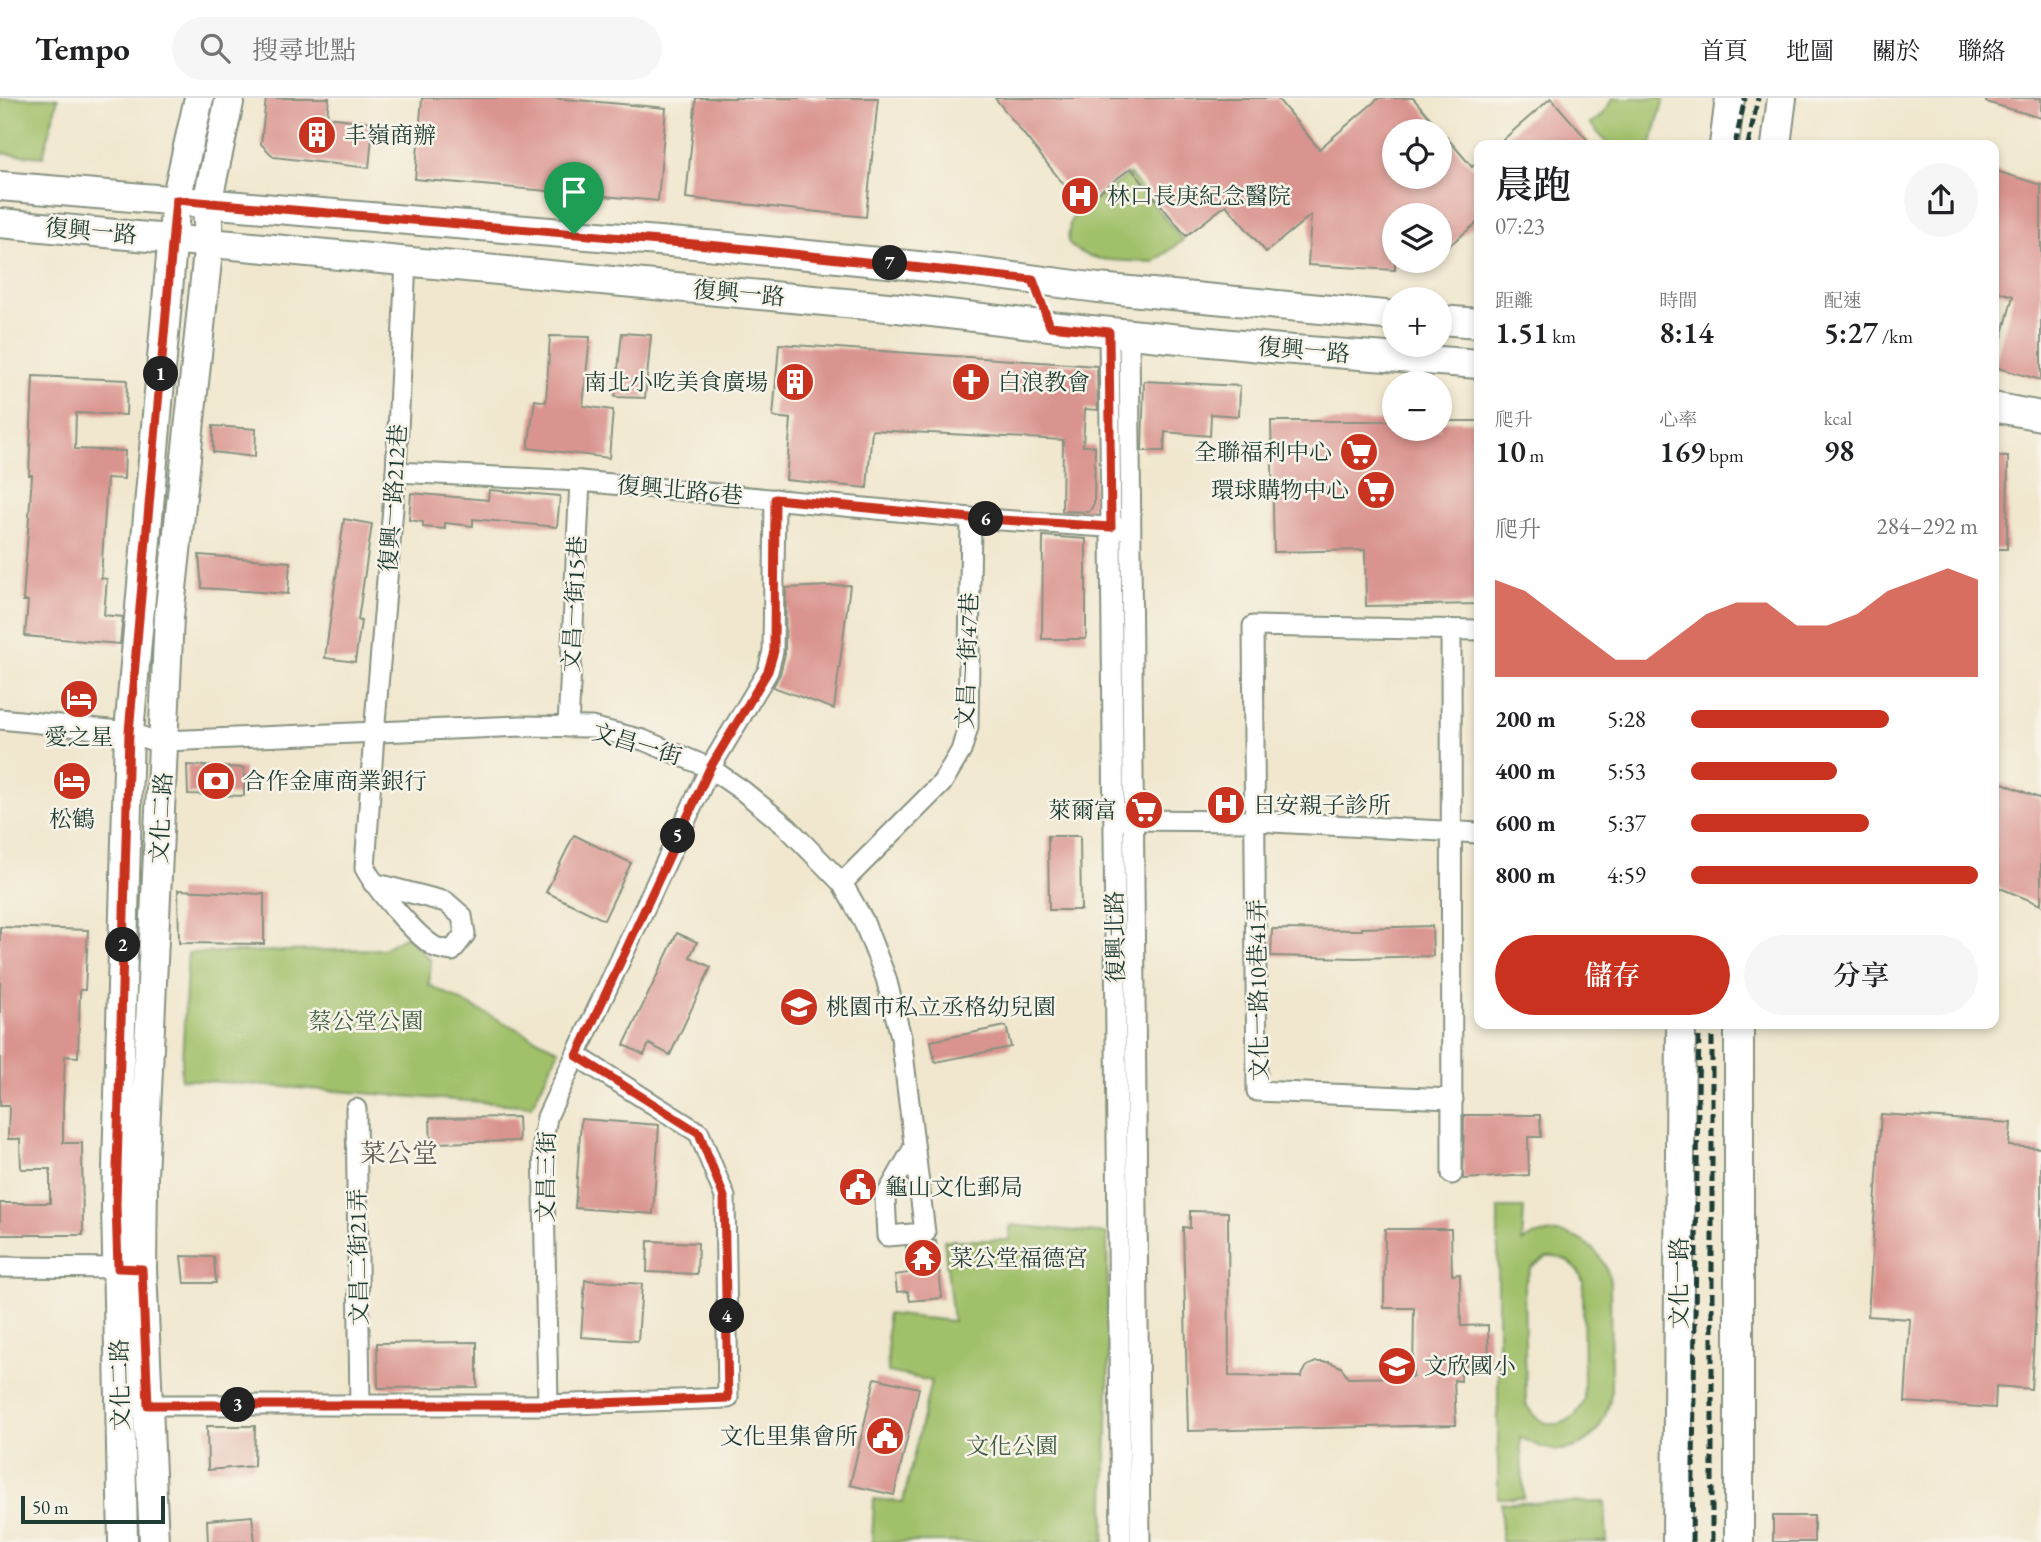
<!DOCTYPE html>
<html lang="zh-TW">
<meta charset="utf-8">
<style>
:root{--surface:#fff;--page:#f6f6f6;--text:#202124;--muted:#757577;--line:#e0e0e0;--accent:#c8321e}
body{margin:0;font-family:"EB Garamond","Noto Serif TC",serif;background:var(--page);color:var(--text);height:100vh;display:flex;flex-direction:column;font-size:26px;white-space:nowrap}
*{box-sizing:border-box;margin:0}
p{font-size:23px;color:var(--muted)}
.icon{flex:none;width:38px;height:38px;fill:none;stroke:currentColor;stroke-width:2;stroke-linecap:round;stroke-linejoin:round}
.map{position:relative;flex:1;overflow:hidden}
.details{position:absolute;left:1474px;top:42px;width:525px;height:889px;display:flex;flex-direction:column;background:var(--surface);border-radius:14px;box-shadow:0 4px 10px #0003}
.details>*{flex:none}
.buttons{position:absolute;left:1382px;top:21px;display:grid;gap:14px}
.buttons a{display:grid;place-items:center;width:70px;height:70px;border-radius:50%;background:var(--surface);box-shadow:0 4px 10px #0003;font-size:35px}
.scale{position:absolute;left:21px;bottom:18px;width:144px;box-sizing:border-box;padding-left:7px;border:4px solid #1f3d34;border-top:0;font-size:19px;line-height:24px;white-space:nowrap;color:#1f3d34;-webkit-text-stroke:5px #f7f3e8;paint-order:stroke}
.pin{position:absolute;display:grid;place-items:center;width:60px;height:60px;color:#fff;margin:-72px -30px;border-radius:50% 50% 50% 0;rotate:-45deg;box-shadow:0 0 7px #0007}
.pin .icon{rotate:45deg}
.km{position:absolute;width:35px;height:35px;margin:-18px;border-radius:50%;background:#222;color:#fff;font-size:19px;line-height:35px;text-align:center}
.round{display:grid;place-items:center;flex:none;width:74px;height:74px;border-radius:37px;background:var(--page)}
.summary{display:flex;align-items:center;justify-content:space-between;height:119px;padding:0 21px}
h1{font-size:38px;font-weight:600;line-height:52px}
.metrics{display:grid;grid-template-columns:repeat(3,1fr);gap:10px;height:119px;padding:7px 21px}
.metrics div{display:grid;align-content:center}
.metrics b{font-size:30px;font-weight:600}
.metrics small{font-size:19px;font-weight:400}
.metrics p{font-size:19px}
.chart{height:196px;padding:14px 21px}
.chart p{display:flex;justify-content:space-between}
.chart svg{width:100%;height:126px;margin-top:7px;fill:var(--accent);opacity:.7}
.primary-button{display:flex;gap:14px;margin-top:auto;padding:14px 21px}
.primary-button a{flex:1;height:80px;border-radius:42px;background:var(--accent);color:#fff;font-size:28px;font-weight:600;line-height:80px;text-align:center}
.primary-button a+a{background:var(--page);color:var(--text)}
ul{padding:0 21px;list-style:none;font-size:23px}
li{display:grid;grid-template-columns:112px 84px 1fr;align-items:center;height:52px}
li i{height:18px;border-radius:9px;background:var(--accent)}
header{display:flex;align-items:center;gap:42px;box-sizing:border-box;height:98px;padding:0 35px;background:var(--surface);border-bottom:2px solid var(--line)}
header strong{font-size:33px}
nav{display:flex;gap:38px;margin-inline-start:auto;font-size:24px}
.search{width:490px;height:63px;background:var(--page);display:flex;align-items:center;gap:18px;box-sizing:border-box;padding:0 24px;border-radius:38px;color:var(--muted);font-size:26px}
.map>svg:first-child{display:block}
.green{fill:#a0c069;stroke:#607e4e;stroke-width:2;fill-rule:evenodd}
.building{fill:#da948f;fill-rule:evenodd}
.lines{fill:none;stroke-linecap:round;stroke-linejoin:round}
.street-casing{stroke:#889281;stroke-width:23}
.secondary-casing{stroke:#889281;stroke-width:32}
.street{stroke:#fff;stroke-width:19}
.secondary{stroke:#fff;stroke-width:28}
.rail{stroke:#1f3d34;stroke-width:5;stroke-dasharray:10 5;stroke-linecap:butt}
.route-casing{stroke:#fff;stroke-width:14}
.route{stroke:#c8321e;stroke-width:9}
.labels{text-anchor:middle;dominant-baseline:central;stroke-width:5;stroke-linejoin:round;paint-order:stroke}
.poi-label{font-size:23px;fill:#1f3d34;stroke:#f7f3e8;text-anchor:start}
.street-label{font-size:23px;fill:#1f3d34;stroke:#f7f3e8}
.park-label{font-size:23px;fill:#3f5e41;stroke:#f7f3e8}
.quarter-label{font-size:26px;fill:#605b54;stroke:#f7f3e8}
</style>
<header>
<strong>Tempo</strong>
<div class="search"><svg class="icon" aria-label="search" viewBox="0 0 24 24"><circle cx="10" cy="10" r="6"/><path d="M15 15l6 6"/></svg>搜尋地點</div>
<nav><a>首頁</a><a>地圖</a><a>關於</a><a>聯絡</a></nav>
</header>
<div class="map">
<svg width="2041" height="1444" viewBox="0 0 2041 1444">
<rect width="100%" height="100%" fill="#f7f3e8"/>
<filter id="ink" filterUnits="userSpaceOnUse"><feTurbulence type="fractalNoise" baseFrequency=".0143" numOctaves="2"/><feDisplacementMap in="SourceGraphic" scale="14" xChannelSelector="R" yChannelSelector="G"/><feConvolveMatrix kernelMatrix="1 2 1 2 8 2 1 2 1" color-interpolation-filters="sRGB"/></filter>
<filter id="wash" filterUnits="userSpaceOnUse"><feTurbulence type="fractalNoise" baseFrequency=".00686" numOctaves="4" result="noise"/><feDisplacementMap in="SourceGraphic" scale="28" xChannelSelector="R" yChannelSelector="G"/><feGaussianBlur stdDeviation="1.57" result="paint"/><feColorMatrix in="noise" values="0 0 0 0 0 0 0 0 0 0 0 0 0 0 0 0 0 1.4 0 .05"/><feComposite in="paint" operator="in"/></filter>
<g filter="url(#wash)">
<rect width="100%" height="100%" fill="#f0e7ce"/>
<g class="green">
<polygon points="0,0 58,0 43,59 0,55"/>
<polygon points="1613,0 1664,0 1651,47 1608,47 1590,25 1601,19"/>
<path d="M1129,76L1183,142L1154,164C1127,162 1086,167 1068,144L1070,124L1076,116Z"/>
<polygon points="406,838 431,863 429,887 559,952 532,1008 181,981 188,855 383,851"/>
<path d="M1498,1110H1524L1522,1144C1556,1121 1603,1143 1610,1183L1611,1295C1603,1347 1565,1367 1520,1339L1524,1400H1498ZM1547,1159C1566,1158 1577,1166 1583,1184L1584,1302C1573,1332 1541,1335 1526,1306L1524,1188L1531,1170Z"/>
<polygon points="1010,1127 1107,1136 1109,1255 1104,1444 872,1444 874,1401 903,1404 931,1283 888,1274 887,1216 953,1223 944,1142 1009,1142"/>
<polygon points="1605,1404 1607,1444 1501,1444 1501,1405"/>
</g>
<g id="blocks">
<g class="building">
<polygon points="266,0 329,0 327,19 370,24 373,29 369,70 274,59 261,46"/>
<polygon points="422,0 553,0 666,10 658,103 415,81"/>
<polygon points="696,0 878,0 866,119 686,100"/>
<path d="M995,0H1277L1319,51L1379,0H1413L1472,69L1479,63V123L1440,155V117H1395V172L1308,167L1311,117L1266,154L1226,107L1186,138L1131,70L1081,108ZM1395,33H1440V79H1395Z"/>
<polygon points="1551,0 1592,47 1497,47"/>
<polygon points="1987,0 2041,0 2041,20 1986,4"/>
<polygon points="1993,72 2041,87 2041,282 1994,269 2013,198 1993,192"/>
<polygon points="622,235 651,237 645,300 615,299"/>
<polygon points="550,238 590,239 583,308 613,312 609,360 528,350 535,302 546,304"/>
<polygon points="779,246 1097,268 1098,312 1085,311 1083,348 1095,348 1094,406 1089,414 1062,413 1063,342 872,332 867,390 786,382 791,321 773,319"/>
<polygon points="33,278 127,282 126,317 76,315 75,351 125,353 124,381 107,380 101,480 107,481 104,517 123,519 120,546 25,538 28,503 23,503 32,377 29,377"/>
<polygon points="1144,283 1240,288 1239,318 1211,316 1210,338 1165,334 1164,353 1142,353"/>
<polygon points="1271,323 1395,323 1395,331 1440,331 1440,323 1479,323 1479,506 1366,508 1365,452 1274,454"/>
<polygon points="213,328 256,331 255,359 213,354"/>
<polygon points="1993,358 2008,359 2007,451 1993,451"/>
<polygon points="489,392 560,398 557,429 473,421 473,428 445,425 445,431 423,429 423,424 409,422 411,395 488,402"/>
<polygon points="344,421 372,426 358,522 361,523 355,564 325,560"/>
<polygon points="1043,438 1086,441 1086,541 1042,541"/>
<polygon points="199,457 290,464 288,496 202,490"/>
<polygon points="850,487 834,611 773,589 780,576 785,556 786,490"/>
<polygon points="187,667 244,670 244,698 188,696"/>
<polygon points="1993,681 2041,701 2041,807 1993,787"/>
<polygon points="574,737 631,765 604,822 546,794"/>
<polygon points="1048,738 1080,738 1081,812 1049,812"/>
<polygon points="178,792 264,796 264,846 179,845"/>
<polygon points="1432,828 1433,858 1355,860 1271,858 1272,831 1362,832 1362,830"/>
<polygon points="0,829 88,832 85,892 80,892 78,959 65,958 63,1010 63,1045 82,1045 83,1137 0,1137 0,1105 50,1105 50,1071 21,1071 20,1041 8,1041 9,1008 0,1008"/>
<polygon points="677,835 697,844 690,859 711,869 670,957 649,946 644,957 624,947"/>
<polygon points="1006,928 1011,949 935,964 931,943"/>
<polygon points="1881,1016 2011,1025 2009,1048 2041,1050 2041,1127 2031,1291 1996,1288 1995,1310 1905,1304 1910,1221 1868,1218"/>
<polygon points="1464,1017 1540,1017 1541,1039 1528,1039 1529,1077 1463,1081"/>
<polygon points="518,1019 519,1043 431,1045 430,1020"/>
<polygon points="581,1021 659,1027 653,1116 575,1110"/>
<polygon points="1190,1113 1228,1114 1229,1278 1301,1279 1307,1268 1316,1264 1329,1264 1341,1269 1348,1280 1413,1279 1414,1210 1384,1210 1385,1131 1451,1131 1452,1177 1460,1176 1461,1228 1488,1227 1489,1266 1461,1267 1461,1283 1454,1282 1456,1327 1188,1333 1183,1129 1190,1130"/>
<polygon points="936,1142 942,1200 910,1203 908,1193 897,1194 895,1177 909,1175 906,1149 926,1147"/>
<polygon points="648,1143 698,1145 697,1176 647,1174"/>
<polygon points="181,1158 214,1159 216,1185 184,1185"/>
<polygon points="585,1182 642,1186 638,1243 581,1239"/>
<polygon points="477,1244 477,1289 378,1290 377,1245"/>
<polygon points="875,1280 919,1290 894,1397 850,1387"/>
<polygon points="207,1328 255,1328 254,1368 208,1372"/>
<polygon points="252,1418 255,1444 208,1444 207,1422"/>
<rect x="1773" y="1418" width="41" height="26"/>
</g>
</g>
</g>
<g filter="url(#ink)">
<use href="#blocks" fill-opacity="0" stroke="#889281" stroke-width="2"/>
<g class="lines">
<defs>
<g id="street">
<polyline points="1109,234 1121,1444"/>
<polyline points="1129,236 1140,1444"/>
<polyline points="396,374 580,383 971,420 1121,430"/>
<polyline points="1451,533 1452,1076"/>
<polyline points="0,621 129,634 151,642 165,643 521,628 591,629 643,642 710,670 743,693 787,729 842,785 863,822 886,880 901,939 925,1135 887,1138 885,1100 913,1051"/>
<polyline points="568,629 580,383"/>
<polyline points="1122,722 1255,723 1479,735"/>
<path d="M373,785L446,804L462,818L465,836L452,853C447,852 440,851 435,849C415,837 376,791 365,770L374,636L396,374L406,163"/>
<polyline points="842,785 942,685 961,653 968,629 971,420"/>
<polyline points="1453,1001 1257,993 1253,528 1479,532"/>
<polyline points="356,1011 360,1308"/>
<polyline points="0,1169 128,1170"/>
<polyline points="135,1307 548,1307 728,1300 725,1099 699,1035 577,958"/>
<polyline points="548,1307 543,1042 547,1019 710,670 768,573 773,553 775,401"/>
</g>
<g id="secondary">
<polyline points="1724,47 1730,0"/>
<polyline points="1776,47 1782,0"/>
<polyline points="0,88 718,148 968,173 1098,190 1395,218"/>
<polyline points="0,125 898,210 1050,228 1281,251 1479,266"/>
<polyline points="1440,222 1479,225"/>
<polyline points="1993,309 2041,318"/>
<polyline points="123,1444 116,1107 129,634 176,102 199,0"/>
<polyline points="154,1444 142,1171 143,1078 169,519 209,144 207,105 230,0"/>
<polyline points="1677,1444 1681,926"/>
<polyline points="1739,1444 1739,926"/>
</g>
</defs>
<use href="#street" class="street-casing"/>
<use href="#secondary" class="secondary-casing"/>
<use href="#street" class="street"/>
<use href="#secondary" class="secondary"/>
<g class="rail">
<polyline points="1735,47 1745,0"/>
<polyline points="1748,47 1758,0"/>
<polyline points="1692,1444 1699,926"/>
<polyline points="1712,1444 1712,926"/>
</g>
</g>
</g>
<g class="lines" filter="url(#ink)">
<defs>
<polygon id="route" points="176,102 718,148 1033,182 1050,228 1109,234 1111,429 971,420 775,401 774,553 768,573 710,670 577,958 699,1035 724,1099 728,1300 548,1307 148,1307 142,1171 118,1170 116,1107 129,634"/>
</defs>
<use href="#route" class="route-casing"/>
<use href="#route" class="route"/>
</g>
<defs>
<symbol id="building-disc" viewBox="-11 -11 22 22"><circle r="9.5" fill="#c8321e" stroke="#f7f3e8"/><path d="M-4-6H4V6H1V3H-1V6H-4ZM-2.5-4.3h1.7v1.8h-1.7ZM.8-4.3h1.7v1.8H.8ZM-2.5-1h1.7V.8h-1.7ZM.8-1h1.7V.8H.8Z" fill="#fff"/></symbol>
<symbol id="hospital-disc" viewBox="-11 -11 22 22"><circle r="9.5" fill="#c8321e" stroke="#f7f3e8"/><path d="M-5-5h3v3.5h4V-5h3V5h-3V1.5h-4V5h-3Z" fill="#fff"/></symbol>
<symbol id="church-disc" viewBox="-11 -11 22 22"><circle r="9.5" fill="#c8321e" stroke="#f7f3e8"/><path d="M-1.2-6h2.4v3.5h3.3v2.4h-3.3V6h-2.4V-.1h-3.3v-2.4h3.3Z" fill="#fff"/></symbol>
<symbol id="supermarket-disc" viewBox="-11 -11 22 22"><circle r="9.5" fill="#c8321e" stroke="#f7f3e8"/><path d="M-6-5.5h2.5l.6 2H6L4.5 2H-2.5L-4.4-4H-6ZM-1.5 3.2a1.3 1.3 0 1 0 .1 0ZM3 3.2a1.3 1.3 0 1 0 .1 0Z" fill="#fff"/></symbol>
<symbol id="hotel-disc" viewBox="-11 -11 22 22"><circle r="9.5" fill="#c8321e" stroke="#f7f3e8"/><path d="M-6-4.5h1.5V1H6V5H4.5V3h-9V5H-6ZM-4 0a1.8 1.8 0 1 1 3.6 0ZM.5 0V-2.5h3Q6-2.5 6 0Z" fill="#fff"/></symbol>
<symbol id="bank-disc" viewBox="-11 -11 22 22"><circle r="9.5" fill="#c8321e" stroke="#f7f3e8"/><path d="M-6-4H6V4H-6ZM0-2.3a2.3 2.3 0 1 0 0 4.6a2.3 2.3 0 1 0 0-4.6Z" fill="#fff"/></symbol>
<symbol id="school-disc" viewBox="-11 -11 22 22"><circle r="9.5" fill="#c8321e" stroke="#f7f3e8"/><path d="M0-5L7-2L0 1L-7-2ZM-4 1L0 2.5L4 1V4Q0 6-4 4Z" fill="#fff"/></symbol>
<symbol id="civic-disc" viewBox="-11 -11 22 22"><circle r="9.5" fill="#c8321e" stroke="#f7f3e8"/><path d="M-.6-6.5H3V-4.5H.6V-3L4-1V1h2V6H-6V1h2V-1L-.6-3ZM-1.2 2.5V6h2.4V2.5Z" fill="#fff"/></symbol>
<symbol id="temple-disc" viewBox="-11 -11 22 22"><circle r="9.5" fill="#c8321e" stroke="#f7f3e8"/><path d="M0-6L5-2H3V0L6.5 2.5H4V6H1.5V3h-3V6H-4V2.5H-6.5L-3 0V-2H-5Z" fill="#fff"/></symbol>
</defs>
<g fill-rule="evenodd">
<use href="#building-disc" x="295" y="15" width="44" height="44"/>
<use href="#hospital-disc" x="1058" y="76" width="44" height="44"/>
<use href="#building-disc" x="773" y="262" width="44" height="44"/>
<use href="#church-disc" x="949" y="262" width="44" height="44"/>
<use href="#supermarket-disc" x="1337" y="332" width="44" height="44"/>
<use href="#supermarket-disc" x="1354" y="370" width="44" height="44"/>
<use href="#hotel-disc" x="57" y="579" width="44" height="44"/>
<use href="#hotel-disc" x="50" y="661" width="44" height="44"/>
<use href="#bank-disc" x="194" y="661" width="44" height="44"/>
<use href="#hospital-disc" x="1204" y="685" width="44" height="44"/>
<use href="#supermarket-disc" x="1122" y="690" width="44" height="44"/>
<use href="#school-disc" x="777" y="887" width="44" height="44"/>
<use href="#civic-disc" x="836" y="1067" width="44" height="44"/>
<use href="#temple-disc" x="901" y="1138" width="44" height="44"/>
<use href="#school-disc" x="1375" y="1246" width="44" height="44"/>
<use href="#civic-disc" x="863" y="1316" width="44" height="44"/>
</g>
<g class="labels">
<g class="poi-label">
<text x="344" y="37">丰嶺商辦</text>
<text x="1107" y="98">林口長庚紀念醫院</text>
<text x="768" y="284" text-anchor="end">南北小吃美食廣場</text>
<text x="998" y="284">白浪教會</text>
<text x="1332" y="354" text-anchor="end">全聯福利中心</text>
<text x="1349" y="392" text-anchor="end">環球購物中心</text>
<text x="79" y="639" text-anchor="middle">愛之星</text>
<text x="243" y="683">合作金庫商業銀行</text>
<text x="1253" y="707">日安親子診所</text>
<text x="1117" y="712" text-anchor="end">萊爾富</text>
<text x="72" y="721" text-anchor="middle">松鶴</text>
<text x="826" y="909">桃園市私立丞格幼兒園</text>
<text x="885" y="1089">龜山文化郵局</text>
<text x="950" y="1160">菜公堂福德宮</text>
<text x="1424" y="1268">文欣國小</text>
<text x="858" y="1338" text-anchor="end">文化里集會所</text>
</g>
<g class="street-label">
<text transform="translate(91 133) rotate(5)">復興一路</text>
<text transform="translate(739 195) rotate(5)">復興一路</text>
<text transform="translate(1304 252) rotate(5)">復興一路</text>
<text transform="translate(680 392) rotate(5)">復興北路6巷</text>
<text transform="translate(393 400) rotate(-86)">復興一路212巷</text>
<text transform="translate(574 506) rotate(-87)">文昌一街15巷</text>
<text transform="translate(967 563) rotate(-88)">文昌一街47巷</text>
<text transform="translate(637 646) rotate(17)">文昌一街</text>
<text transform="translate(161 720) rotate(-87)">文化二路</text>
<text transform="translate(1115 839) rotate(-91)">復興北路</text>
<text transform="translate(1258 892) rotate(-91)">文化一路10巷41弄</text>
<text transform="translate(546 1079) rotate(-89)">文昌三街</text>
<text transform="translate(358 1159) rotate(-91)">文昌二街21弄</text>
<text transform="translate(1679 1185) rotate(-90)">文化一路</text>
<text transform="translate(120 1287) rotate(-91)">文化二路</text>
</g>
<g class="park-label">
<text x="366" y="923">蔡公堂公園</text>
<text x="1012" y="1348">文化公園</text>
</g>
<g class="quarter-label">
<text x="399" y="1055">菜公堂</text>
</g>
</g>
</svg>
<div class="buttons">
<a><svg class="icon" aria-label="locate" viewBox="0 0 24 24"><circle cx="12" cy="12" r="6"/><path d="M12 2v4M12 18v4M2 12h4M18 12h4"/></svg></a>
<a><svg class="icon" aria-label="layers" viewBox="0 0 24 24"><path d="M12 4l9 5-9 5-9-5zM3 14l9 5 9-5"/></svg></a>
<a>+</a>
<a>−</a>
</div>
<div class="scale">50 m</div>
<div class="pin" style="left:574px;top:136px;background:#1e9e55"><svg class="icon" aria-label="arrive" viewBox="0 0 24 24"><path d="M6 21V4h12l-3 4 3 4H6"/></svg></div>
<b class="km" style="left:161px;top:276px">1</b>
<b class="km" style="left:123px;top:847px">2</b>
<b class="km" style="left:238px;top:1307px">3</b>
<b class="km" style="left:727px;top:1218px">4</b>
<b class="km" style="left:678px;top:738px">5</b>
<b class="km" style="left:986px;top:421px">6</b>
<b class="km" style="left:890px;top:165px">7</b>
<section class="details">
<div class="summary"><div><h1>晨跑</h1><p>07:23</p></div><a class="round"><svg class="icon" aria-label="share" viewBox="0 0 24 24"><path d="M12 15V3M7 8l5-5 5 5M5 13v7h14v-7"/></svg></a></div>
<div class="metrics">
<div><p>距離</p><b>1.51<small> km</small></b></div>
<div><p>時間</p><b>8:14</b></div>
<div><p>配速</p><b>5:27<small> /km</small></b></div>
</div>
<div class="metrics">
<div><p>爬升</p><b>10<small> m</small></b></div>
<div><p>心率</p><b>169<small> bpm</small></b></div>
<div><p>kcal</p><b>98</b></div>
</div>
<div class="chart"><p><span>爬升</span>284–292 m</p>
<svg viewBox="0 0 160 44" preserveAspectRatio="none"><path d="M0 44V10L10 14L20 22L30 30L40 38L50 38L60 30L70 22L80 18L90 18L100 26L110 26L120 22L130 14L140 10L150 6L160 10V44z"/></svg>
</div>
<ul>
<li><b>200 m</b>5:28<i style="width:69%"></i></li>
<li><b>400 m</b>5:53<i style="width:51%"></i></li>
<li><b>600 m</b>5:37<i style="width:62%"></i></li>
<li><b>800 m</b>4:59<i style="width:100%"></i></li>
</ul>
<div class="primary-button"><a>儲存</a><a>分享</a></div>
</section>
</div>
